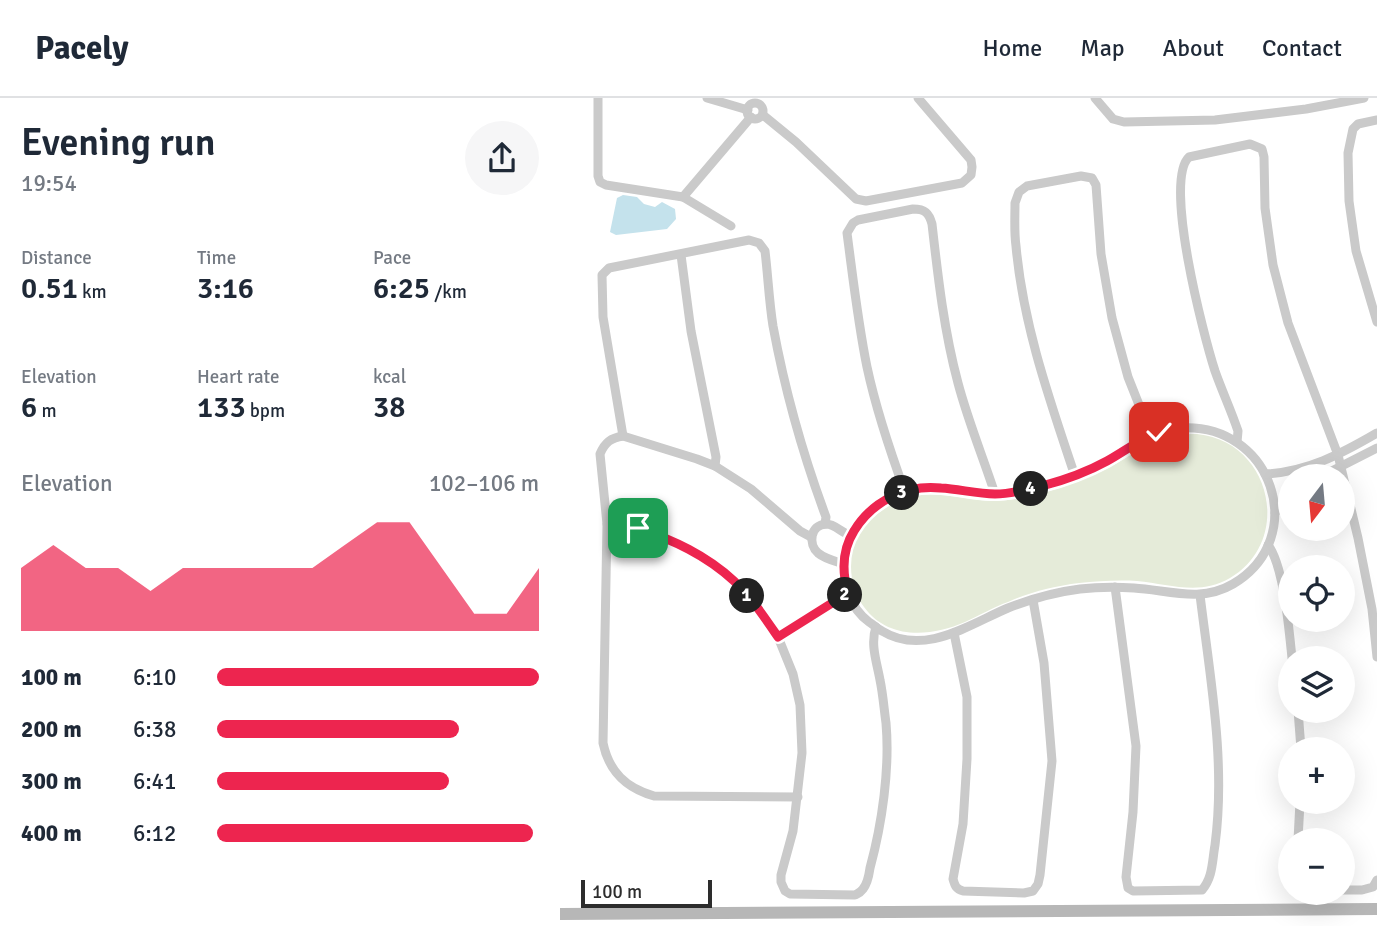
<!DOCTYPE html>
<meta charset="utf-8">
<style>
:root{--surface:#fff;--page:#f6f6f7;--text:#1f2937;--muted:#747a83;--line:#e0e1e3;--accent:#ed254f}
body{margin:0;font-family:Signika,sans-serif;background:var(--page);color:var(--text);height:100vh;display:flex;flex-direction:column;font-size:26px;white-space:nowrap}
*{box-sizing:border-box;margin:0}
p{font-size:23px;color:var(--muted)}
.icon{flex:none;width:38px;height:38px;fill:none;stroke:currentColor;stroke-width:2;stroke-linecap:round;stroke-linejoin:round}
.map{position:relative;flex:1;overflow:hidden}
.side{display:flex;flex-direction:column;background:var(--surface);width:560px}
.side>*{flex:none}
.needle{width:46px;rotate:196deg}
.controls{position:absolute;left:718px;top:366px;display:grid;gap:14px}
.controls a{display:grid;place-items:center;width:77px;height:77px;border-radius:50%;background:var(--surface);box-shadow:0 7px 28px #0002;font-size:35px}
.scale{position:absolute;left:21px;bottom:18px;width:131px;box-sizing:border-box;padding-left:7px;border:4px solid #2d2d2d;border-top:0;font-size:19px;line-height:24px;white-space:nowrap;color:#2d2d2d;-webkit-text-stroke:5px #fff;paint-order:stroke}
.pin{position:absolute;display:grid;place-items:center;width:60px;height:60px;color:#fff;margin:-30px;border-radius:14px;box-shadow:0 4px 10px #0006}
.km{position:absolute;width:35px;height:35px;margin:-18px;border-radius:50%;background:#222;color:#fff;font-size:19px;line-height:35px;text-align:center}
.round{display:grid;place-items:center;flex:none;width:74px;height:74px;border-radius:37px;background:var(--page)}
.summary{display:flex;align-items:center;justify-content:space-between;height:119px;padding:0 21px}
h1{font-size:38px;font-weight:600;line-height:52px}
.figures{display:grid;grid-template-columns:repeat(3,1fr);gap:10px;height:119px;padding:7px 21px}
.figures div{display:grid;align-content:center}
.figures b{font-size:30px;font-weight:600}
.figures small{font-size:19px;font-weight:400}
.figures p{font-size:19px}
.chart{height:196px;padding:14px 21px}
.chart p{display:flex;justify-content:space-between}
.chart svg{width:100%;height:126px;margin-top:7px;fill:var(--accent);opacity:.7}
ul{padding:0 21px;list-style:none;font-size:23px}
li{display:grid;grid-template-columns:112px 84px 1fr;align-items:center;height:52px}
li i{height:18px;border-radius:9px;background:var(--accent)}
header{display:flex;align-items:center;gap:42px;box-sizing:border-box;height:98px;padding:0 35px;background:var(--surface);border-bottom:2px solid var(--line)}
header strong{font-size:33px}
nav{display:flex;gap:38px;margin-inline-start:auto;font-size:24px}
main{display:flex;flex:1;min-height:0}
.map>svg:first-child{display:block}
.green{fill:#e5ebd9}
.water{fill:#c4e2ec}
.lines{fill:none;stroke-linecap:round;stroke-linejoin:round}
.street{stroke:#cacaca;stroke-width:9}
.secondary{stroke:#b7b7b7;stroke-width:12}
.route-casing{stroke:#fff;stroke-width:14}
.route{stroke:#ed254f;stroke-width:9}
</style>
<header>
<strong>Pacely</strong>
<nav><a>Home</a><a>Map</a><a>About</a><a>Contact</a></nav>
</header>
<main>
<section class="side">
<div class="summary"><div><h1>Evening run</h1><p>19:54</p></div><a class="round"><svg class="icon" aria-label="share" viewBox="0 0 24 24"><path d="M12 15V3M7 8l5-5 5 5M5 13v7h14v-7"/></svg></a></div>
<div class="figures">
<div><p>Distance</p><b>0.51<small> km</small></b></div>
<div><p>Time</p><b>3:16</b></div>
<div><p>Pace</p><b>6:25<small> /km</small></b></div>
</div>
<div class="figures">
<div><p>Elevation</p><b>6<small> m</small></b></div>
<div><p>Heart rate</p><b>133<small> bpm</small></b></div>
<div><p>kcal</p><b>38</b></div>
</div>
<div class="chart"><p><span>Elevation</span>102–106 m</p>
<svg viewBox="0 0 160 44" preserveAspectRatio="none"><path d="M0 44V22L10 14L20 22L30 22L40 30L50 22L60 22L70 22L80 22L90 22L100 14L110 6L120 6L130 22L140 38L150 38L160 22V44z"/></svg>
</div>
<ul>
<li><b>100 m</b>6:10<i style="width:100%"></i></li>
<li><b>200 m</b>6:38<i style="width:75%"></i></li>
<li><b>300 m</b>6:41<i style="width:72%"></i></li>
<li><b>400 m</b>6:12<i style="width:98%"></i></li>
</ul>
</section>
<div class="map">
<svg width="817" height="828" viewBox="0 0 817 828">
<rect width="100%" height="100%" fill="#fff"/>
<path class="green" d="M637,336C711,343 734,442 670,480C640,498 609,486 577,483C558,482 538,483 519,485C495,488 470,494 448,504C433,509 419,518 405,524C371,539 328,542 304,509C293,495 288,477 291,459C295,433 316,412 341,402C372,389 402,403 434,403C451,403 470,398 486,394C508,388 530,379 550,369C584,350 595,335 637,336Z"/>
<polygon class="water" points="63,97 77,99 84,106 95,109 102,104 115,111 116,121 107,131 56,137 50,134 57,100"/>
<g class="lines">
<g class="street">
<polyline points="38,0 38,78 40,84 46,87 123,99 171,128"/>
<polyline points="147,0 188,12"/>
<polyline points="535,0 553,21 564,24 655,22 746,11 804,0"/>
<circle cx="195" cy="13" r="8"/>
<polyline points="203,17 236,44 296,101 306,103 402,85 411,77 412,69 411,62 358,0"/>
<polyline points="817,22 798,26 793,31 788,55 789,103 796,153 817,224"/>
<polyline points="123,99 191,19"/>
<polyline points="121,157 131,233 156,359 155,368"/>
<path d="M619,330C712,323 751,440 673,486C641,505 608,492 574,490C556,489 538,489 520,491C496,494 471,501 448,510C410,526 364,559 322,533C317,531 314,527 309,524C290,510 282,485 284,462C289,418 334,388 376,389C396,390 415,396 435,396C456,396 478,390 498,384C516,378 535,370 552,360C576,346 590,335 619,330Z"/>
<path d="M63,338L43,219L42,177L49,170L189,142L199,145L205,153C208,178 209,203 213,228C225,293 243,357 266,419L265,426"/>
<path d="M677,344L678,333C671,312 662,293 655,273C644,239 603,83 629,59L690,46L702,51L704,59L705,110L713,167L728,225L778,357L798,440L812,511L817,559"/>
<path d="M705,376C747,374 781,356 817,335"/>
<path d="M515,378C490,303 463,227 456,148C454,134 455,119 455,105L459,94L467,88L521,78L532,80L536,87L541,156L552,220L568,279L591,337"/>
<polyline points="762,378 817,350"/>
<path d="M345,394C330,353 316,311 307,269C298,225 293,180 287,135L293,125L298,122L353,111C365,111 369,115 372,126C378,179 384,233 398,285C408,323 423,359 435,396"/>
<polyline points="715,415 730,396"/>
<path d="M47,426L78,430L108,441L142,458L174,483L198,510L218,539L233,576L240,607L242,655L233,733L221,777V784L225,793L230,796L295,797C299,795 300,795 303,791C308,785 309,777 310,770C322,726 330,671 326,625C324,611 323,596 320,582C317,565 310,546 316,529"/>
<path d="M708,447C724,468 729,532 732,560"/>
<path d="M284,466C275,463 265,461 258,455C248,446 250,427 266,426C276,426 282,436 291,437"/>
<path d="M555,489L576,648L573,714L566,779L568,790L573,793L642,792C653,779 652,764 655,747C666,664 650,579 640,497"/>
<path d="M394,535L407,599V661L403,726L393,781C395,788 396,791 403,793L464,795L473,793L478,786L480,777L492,663L484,565L473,502"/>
<polyline points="218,539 288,495"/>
<polyline points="738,612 741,651"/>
<path d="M238,699L94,698C66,690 49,674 43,645L47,426L40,356C45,344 51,340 63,338L137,361L155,368L191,391L240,433L251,439"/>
<polyline points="738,742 740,704"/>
<polyline points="782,792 802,792 813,789 817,782"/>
</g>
<polyline class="secondary" points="0,816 817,811"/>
</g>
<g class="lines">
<defs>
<path id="route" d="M78,430C113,442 146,457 174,483C191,499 205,520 218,539L288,495C282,474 282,452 294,433C312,403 347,386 381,390C399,391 417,396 435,396C451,396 467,392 482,388C505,382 527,374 547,363C565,353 580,341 599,334"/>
</defs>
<use href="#route" class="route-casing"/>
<use href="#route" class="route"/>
</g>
</svg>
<div class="controls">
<a><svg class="needle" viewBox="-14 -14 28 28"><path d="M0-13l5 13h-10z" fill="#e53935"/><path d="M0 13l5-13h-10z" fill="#747a83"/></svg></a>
<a><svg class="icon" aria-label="locate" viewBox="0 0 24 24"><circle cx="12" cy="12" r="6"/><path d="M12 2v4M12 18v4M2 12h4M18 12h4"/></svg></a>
<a><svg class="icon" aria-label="layers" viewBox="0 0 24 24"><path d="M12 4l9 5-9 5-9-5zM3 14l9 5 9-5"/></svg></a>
<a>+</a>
<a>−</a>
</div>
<div class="scale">100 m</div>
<div class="pin" style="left:78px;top:430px;background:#1e9e55"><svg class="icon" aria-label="arrive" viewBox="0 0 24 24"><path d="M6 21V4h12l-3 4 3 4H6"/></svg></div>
<div class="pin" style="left:599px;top:334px;background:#d93025"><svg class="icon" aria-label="check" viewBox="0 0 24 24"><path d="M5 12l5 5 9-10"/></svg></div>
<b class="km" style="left:187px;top:498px">1</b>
<b class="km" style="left:285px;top:497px">2</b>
<b class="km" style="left:342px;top:395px">3</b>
<b class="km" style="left:471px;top:391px">4</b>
</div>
</main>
